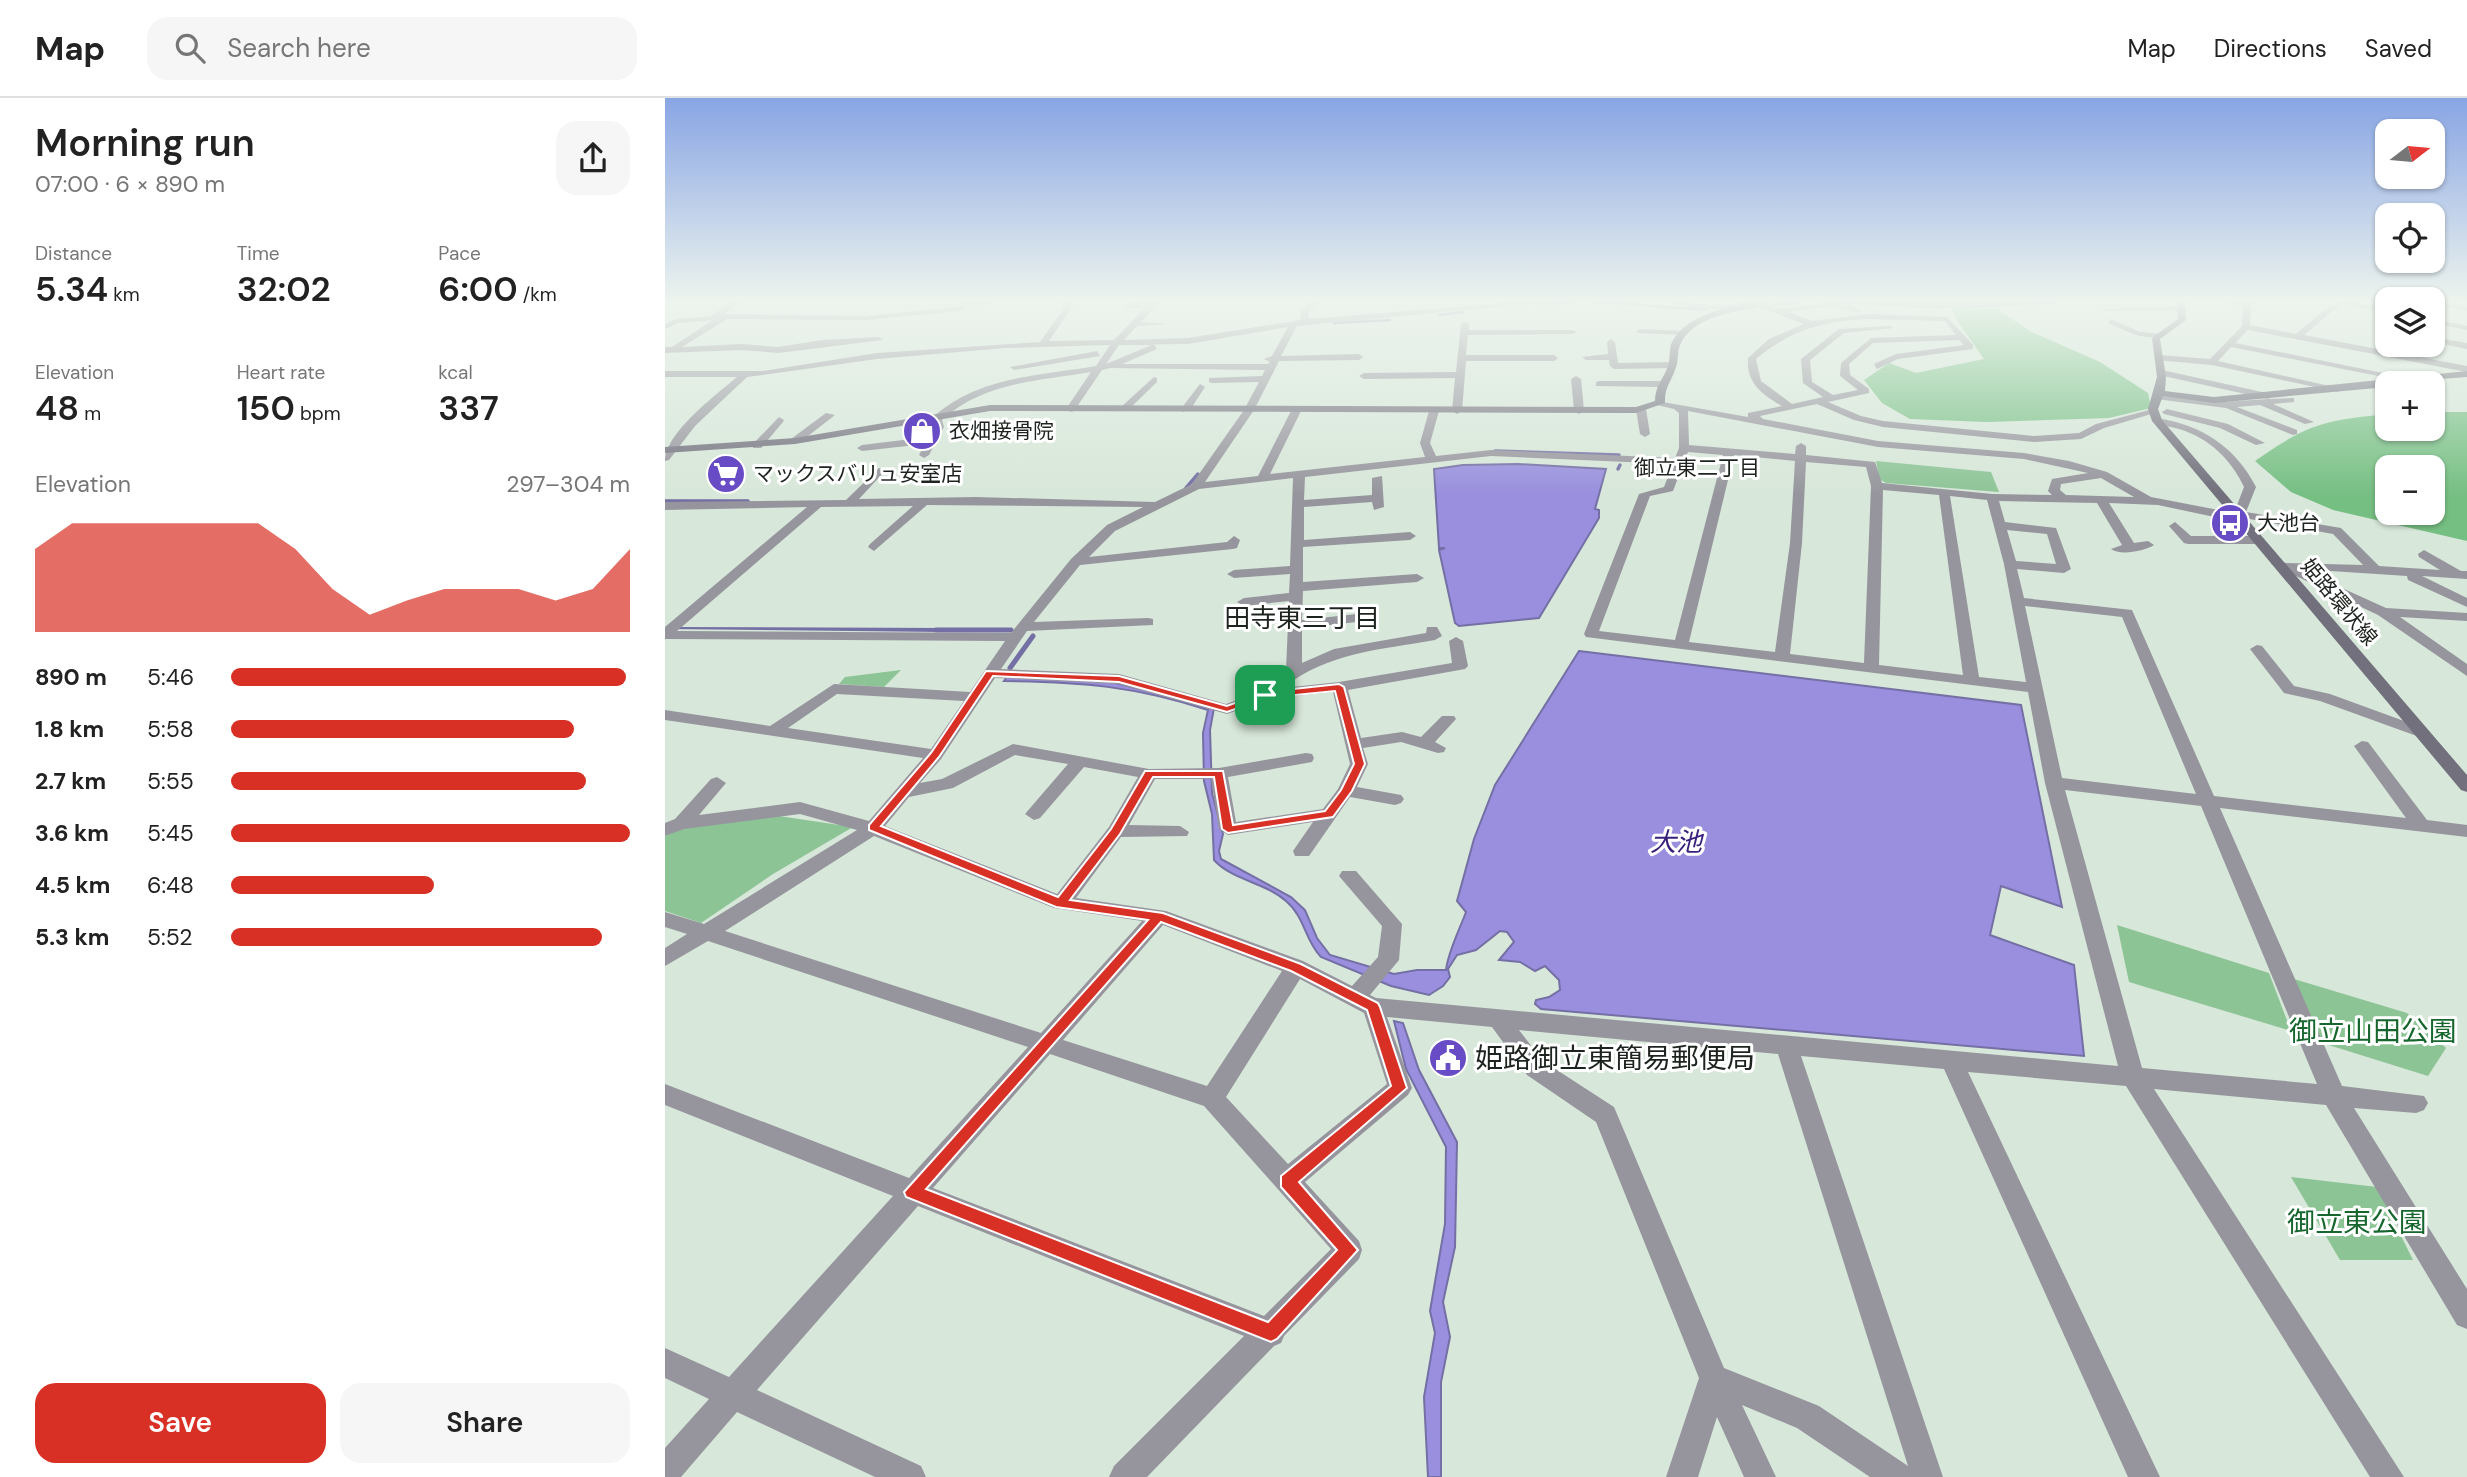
<!DOCTYPE html>
<meta charset="utf-8">
<style>
:root{--surface:#fff;--page:#f6f6f6;--text:#222;--muted:#767676;--line:#e0e0e0;--accent:#d93025}
body{margin:0;font-family:"DM Sans","Noto Sans JP",sans-serif;background:var(--page);color:var(--text);height:100vh;display:flex;flex-direction:column;font-size:26px;white-space:nowrap}
*{box-sizing:border-box;margin:0}
p{font-size:23px;color:var(--muted)}
.icon{flex:none;width:38px;height:38px;fill:none;stroke:currentColor;stroke-width:2;stroke-linecap:round;stroke-linejoin:round}
.map{position:relative;flex:1;overflow:hidden}
.side{display:flex;flex-direction:column;background:var(--surface);width:665px}
.side>*{flex:none}
.needle{width:46px;rotate:74deg}
.buttons{position:absolute;left:1710px;top:21px;display:grid;gap:14px}
.buttons a{display:grid;place-items:center;width:70px;height:70px;border-radius:14px;background:var(--surface);box-shadow:0 2px 5px #0004;font-size:35px}
.pin{position:absolute;display:grid;place-items:center;width:60px;height:60px;color:#fff;margin:-30px;border-radius:14px;box-shadow:0 4px 10px #0006}
.round{display:grid;place-items:center;flex:none;width:74px;height:74px;border-radius:21px;background:var(--page)}
.head{display:flex;align-items:center;justify-content:space-between;height:119px;padding:0 35px}
h1{font-size:38px;font-weight:600;line-height:52px}
.metrics{display:grid;grid-template-columns:repeat(3,1fr);gap:10px;height:119px;padding:7px 35px}
.metrics div{display:grid;align-content:center}
.metrics b{font-size:35px;font-weight:600}
.metrics small{font-size:19px;font-weight:400}
.metrics p{font-size:19px}
.chart{height:196px;padding:14px 35px}
.chart p{display:flex;justify-content:space-between}
.chart svg{width:100%;height:126px;margin-top:7px;fill:var(--accent);opacity:.7}
.action{display:flex;gap:14px;margin-top:auto;padding:14px 35px}
.action a{flex:1;height:80px;border-radius:21px;background:var(--accent);color:#fff;font-size:28px;font-weight:600;line-height:80px;text-align:center}
.action a+a{background:var(--page);color:var(--text)}
ul{padding:0 35px;list-style:none;font-size:23px}
li{display:grid;grid-template-columns:112px 84px 1fr;align-items:center;height:52px}
li i{height:18px;border-radius:9px;background:var(--accent)}
header{display:flex;align-items:center;gap:42px;box-sizing:border-box;height:98px;padding:0 35px;background:var(--surface);border-bottom:2px solid var(--line)}
header strong{font-size:33px}
nav{display:flex;gap:38px;margin-inline-start:auto;font-size:24px}
.search{width:490px;height:63px;background:var(--page);display:flex;align-items:center;gap:18px;box-sizing:border-box;padding:0 24px;border-radius:21px;color:var(--muted);font-size:26px}
main{display:flex;flex:1;min-height:0}
.map>svg:first-child{display:block}
.green{fill:#8dc496}
.forest{fill:#76bf83;fill-rule:evenodd}
.water{fill:#998fde;stroke:#746fa4;stroke-width:2}
.lines{fill:none;stroke-linecap:round;stroke-linejoin:round}
.stream-far2{stroke:#746fa4;stroke-width:2.5}
.stream-far1{stroke:#746fa4;stroke-width:3.5}
.stream{stroke:#746fa4;stroke-width:5}
.street{fill:#96959d;fill-rule:evenodd}
.secondary{fill:#71707c;fill-rule:evenodd}
.route{fill:#d93025;stroke:#fff;stroke-width:2;fill-rule:evenodd}
.labels{text-anchor:middle;dominant-baseline:central;stroke-width:6;stroke-linejoin:round;paint-order:stroke}
.far-poi-label{font-size:21px;fill:#1d231e;stroke:#fff;text-anchor:start}
.far-neighbourhood-label{font-size:21px;fill:#1d231e;stroke:#fff}
.far-street-label{font-size:21px;fill:#1d231e;stroke:#fff}
.neighbourhood-label{font-size:26px;fill:#1d231e;stroke:#fff}
.water-label{font-size:26px;font-style:italic;fill:#39217b;stroke:#fff}
.near-park-label{font-size:28px;fill:#16662e;stroke:#fff}
.near-poi-label{font-size:28px;fill:#1d231e;stroke:#fff;text-anchor:start}
</style>
<header>
<strong>Map</strong>
<div class="search"><svg class="icon" aria-label="search" viewBox="0 0 24 24"><circle cx="10" cy="10" r="6"/><path d="M15 15l6 6"/></svg>Search here</div>
<nav><a>Map</a><a>Directions</a><a>Saved</a></nav>
</header>
<main>
<section class="side">
<div class="head"><div><h1>Morning run</h1><p>07:00 · 6 × 890 m</p></div><a class="round"><svg class="icon" aria-label="share" viewBox="0 0 24 24"><path d="M12 15V3M7 8l5-5 5 5M5 13v7h14v-7"/></svg></a></div>
<div class="metrics">
<div><p>Distance</p><b>5.34<small> km</small></b></div>
<div><p>Time</p><b>32:02</b></div>
<div><p>Pace</p><b>6:00<small> /km</small></b></div>
</div>
<div class="metrics">
<div><p>Elevation</p><b>48<small> m</small></b></div>
<div><p>Heart rate</p><b>150<small> bpm</small></b></div>
<div><p>kcal</p><b>337</b></div>
</div>
<div class="chart"><p><span>Elevation</span>297–304 m</p>
<svg viewBox="0 0 160 44" preserveAspectRatio="none"><path d="M0 44V15L10 6L20 6L30 6L40 6L50 6L60 6L70 15L80 29L90 38L100 33L110 29L120 29L130 29L140 33L150 29L160 15V44z"/></svg>
</div>
<ul>
<li><b>890 m</b>5:46<i style="width:99%"></i></li>
<li><b>1.8 km</b>5:58<i style="width:86%"></i></li>
<li><b>2.7 km</b>5:55<i style="width:89%"></i></li>
<li><b>3.6 km</b>5:45<i style="width:100%"></i></li>
<li><b>4.5 km</b>6:48<i style="width:51%"></i></li>
<li><b>5.3 km</b>5:52<i style="width:93%"></i></li>
</ul>
<div class="action"><a>Save</a><a>Share</a></div>
</section>
<div class="map">
<svg width="1802" height="1379" viewBox="0 0 1802 1379">
<rect width="100%" height="100%" fill="#d7e7d9"/>
<g class="green">
<polygon points="1211,363 1326,374 1334,394 1221,385 1214,381"/>
<polygon points="236,572 219,589 174,586 180,579"/>
<polygon points="107,717 188,729 108,776 36,825 0,813 0,738 23,728"/>
<polygon points="1452,827 1604,875 1626,933 1464,884"/>
<polygon points="1629,881 1742,915 1781,950 1763,978 1654,944"/>
<polygon points="1626,1079 1712,1089 1748,1162 1675,1162"/>
</g>
<g class="forest">
<polygon points="1287,211 1332,211 1365,233 1435,264 1483,295 1486,310 1444,320 1322,324 1245,321 1217,305 1199,282 1224,265 1251,275 1319,261 1293,224"/>
<path d="M1768,314H1802V443L1668,412L1626,394L1590,363C1644,325 1658,323 1722,316V331H1768ZM1722,369H1768V415H1722Z"/>
</g>
<g class="water">
<polygon points="853,366 941,371 930,411 934,412 934,420 874,520 794,528 790,525 774,452 780,450 774,450 769,371 798,367"/>
<polygon points="0,530 279,531 276,533"/>
<path d="M914,553L1356,607L1397,809L1336,788L1325,837L1409,867L1419,958L876,911L870,906L871,902L884,899L895,892L894,882L880,868L870,873L855,864L834,862L849,844L842,834L835,833L811,852L792,857L783,871L785,879L778,888L764,897L726,888L656,859C640,843 640,819 621,803C601,785 567,782 549,762L547,716L539,683L538,635L543,612C468,588 418,584 339,583L342,579L443,583L549,610L545,632L547,695L558,736L554,753L556,761L626,799L640,812L652,840L665,857L729,876L752,872H781C783,854 794,833 801,814L792,803L809,741L830,687Z"/>
<polygon points="729,923 738,925 754,972 792,1044 790,1149 778,1204 785,1239 776,1284 776,1379 763,1379 759,1299 770,1235 765,1213 780,1126 781,1049 741,971"/>
</g>
<g class="lines">
<g class="stream-far2">
<path d="M930,204C968,205 1005,211 1043,211"/>
<polyline points="1175,204 1278,209"/>
<polyline points="878,206 907,204"/>
<polyline points="1099,208 1135,204"/>
<polyline points="1302,209 1391,204"/>
<polyline points="774,217 798,214"/>
<polyline points="669,225 725,222"/>
</g>
<g class="stream-far1">
<polyline points="830,353 954,357"/>
<polyline points="953,371 955,367"/>
<polyline points="521,390 533,376"/>
<polyline points="0,403 83,403"/>
</g>
<g class="stream">
<polyline points="271,532 346,532"/>
<polyline points="345,570 368,538"/>
</g>
<g class="street">
<polygon points="66,204 75,204 59,216 201,218 293,209 299,204 338,204 303,208 295,213 201,222 62,221 17,249 76,246 113,249 157,242 214,239 218,242 113,255 76,252 0,255 0,249 7,249 48,222 13,225 0,231 0,226 11,221 46,218"/>
<path d="M395,204H404L408,208L384,243L449,242L480,210H458L461,206L495,204L476,224L503,226L472,228L459,242L523,240L636,222L635,215L645,204H653L643,215L644,221L853,204H886L632,228L616,258L694,256L698,259L694,262L614,263L589,312L540,384L593,378L626,313L631,310L636,313L605,376L760,359L755,345L764,313L769,310L774,313L765,345L771,358L826,352L1010,360L1014,350V315L1009,311L992,307V303L1083,319V315L1117,308C1097,296 1081,285 1083,260L1104,241L1139,226L1092,208L1050,211L997,204L1050,207L1100,204L1115,211L1171,204L1187,207L1196,213L1192,215L1166,208L1124,214L1147,223L1204,216L1282,219L1308,247V251L1233,261L1212,271L1209,266L1231,256L1299,247L1294,242L1208,245L1184,266L1185,277L1204,291V295L1163,304L1196,318L1218,323L1369,338L1414,335L1431,326L1488,311L1493,314L1439,330L1416,341L1369,344L1218,329L1189,322L1152,306L1095,318L1098,321L1213,343L1359,355L1404,363L1442,374L1486,399L1569,415L1579,389C1566,361 1544,340 1514,331C1505,328 1494,328 1487,323L1492,320C1536,327 1570,348 1591,389L1581,414L1676,430L1714,468L1775,472L1754,459L1753,456L1759,452L1796,473H1802V481L1757,478L1802,500V509L1743,482L1742,478L1635,471L1721,510L1802,515V523L1735,519L1802,566V578L1713,517L1606,466L1612,462L1621,465L1698,467L1668,436L1579,420L1573,424L1493,407L1444,405L1469,445L1483,443L1489,447C1480,453 1455,458 1446,451L1457,447L1432,405L1334,403L1340,424L1391,430L1406,471L1399,475L1352,471L1359,500L1467,512L1549,698L1741,720L1689,648L1697,643L1703,644L1762,722L1802,727V739L1555,710L1677,988L1759,998L1763,1005L1759,1012L1751,1015L1689,1010L1802,1191V1231L1792,1227L1661,1007L1489,991L1739,1379H1705L1461,988L1303,974L1495,1379H1463L1279,971L1136,958L1278,1379H1205L1132,1330L1077,1307L1111,1379H1079L1052,1319L1033,1379H1001L1034,1280L931,1024L862,977L827,929L722,919L747,990L743,997L640,1084L694,1143L697,1152L694,1161L619,1238L616,1245L609,1248L482,1379H444L449,1368L579,1238L253,1108L92,1292L256,1368L261,1379H210L72,1314L16,1379H0V1350L44,1301L0,1280V1250L64,1279L228,1098L0,1007V986L244,1080L363,949L43,843L0,868V850L22,836L0,829V814L39,826L192,732L135,716L19,731L0,738V725L10,721L46,681L52,679L61,685L34,717L135,704L204,723L258,660L0,622V612L105,628L169,586L305,594L340,543L0,541V529L142,409L0,412V404L181,402L214,370L220,373L194,401L311,399L490,404L527,386L579,312L594,284L547,285L544,284V280L597,278L600,272L445,270L437,272L409,313L406,314L401,311L426,274C373,283 319,284 277,322L279,329L264,357L259,360L254,357L260,346L197,353L192,350L197,347L263,339L269,329L268,319C314,278 373,278 431,268L445,247L340,250L212,261L82,279L30,328L4,362L0,363C0,335 51,297 72,279H0V273H98L212,255L375,244L400,209ZM1204,221L1280,223L1291,237L1206,240L1176,265L1175,278L1193,292L1168,297L1147,284L1145,262L1179,235L1229,230L1225,228L1174,231L1136,261L1138,285L1158,299L1127,306L1096,283L1091,261C1127,231 1159,223 1204,221ZM623,229L607,258L599,261L605,264L603,266H457L492,251L489,246L441,266L454,247L523,246ZM1023,313L1213,349L1359,361L1423,375L1387,381L1383,393L1387,397L1327,396L1217,385L1210,364L1141,357V348L1136,345L1131,348L1130,356L1024,347ZM1023,354L1058,357L1010,542L934,533L985,398L1008,393ZM1069,357L1130,363L1125,445L1110,554L1024,544ZM826,358L1008,366L999,389L974,396L919,536L921,539L1363,594L1380,685L1453,968L711,900L705,897L734,862L737,826L691,773H677L674,778L717,828L713,859L687,888L638,863L501,813L411,800L456,739L522,738L524,734L515,728L464,727L490,681H546L554,731L563,737L648,724L628,753L630,758H644L685,699L730,707L736,705L739,701L736,697L692,689L703,666L698,650L736,644L773,655L779,654L781,650L770,644L791,621L789,618H777L756,639L737,634L696,640L683,592L800,571L803,568L798,543L791,539L784,543L787,565L674,584L618,590C663,554 715,552 770,542L777,538L772,529H762L761,535L669,551L637,565V530L701,523L708,519L701,515L637,522L638,493L752,484L759,480L752,476L638,484V449L745,442L751,438L745,434L639,442V409L707,404L709,412L719,409L717,378L707,380V397L639,402L640,379ZM1141,364L1201,369L1206,388L1199,565L1125,556L1137,445ZM628,380L625,468L569,472L562,476L569,480L625,476L624,495L579,500L572,504L579,508L624,503L621,572L594,594L561,606L454,576L336,571L362,533L488,527V521L483,520L369,524L415,467L568,451L572,450L575,442L569,438L562,444L424,459L450,433L534,391ZM1436,380L1469,399L1401,397L1395,392L1396,386ZM1218,392L1274,397L1298,577L1214,567ZM1285,398L1322,402L1339,466L1361,584L1314,579ZM262,407L478,409L442,427L406,461L346,535L12,533L156,409L248,408L205,446L203,449L209,453ZM1342,432L1382,436L1391,466L1351,463ZM1360,508L1457,519L1531,696L1397,680ZM330,580L453,586L562,616L603,601L668,594L685,666L673,691L658,711L571,724L563,679L647,664L649,660L647,656L641,655L554,670L484,671L348,646L277,681L255,685L276,661ZM172,596L299,603L266,651L123,630ZM350,657L403,666L360,716L369,722L375,720L419,669L473,679L444,729L392,796L220,728L244,699L288,690ZM1400,692L1536,708L1652,986L1477,970ZM209,738L389,810L477,823L376,935L60,833ZM498,827L617,873L542,988L398,942ZM635,881L699,915L722,986L623,1066L561,999ZM854,932L1113,956L1243,1368L1154,1308L1059,1270L949,1009L878,963ZM385,956L539,1008L666,1151L599,1218L268,1090Z"/>
<polygon points="1180,204 1364,204 1292,210"/>
<path d="M1560,204H1589L1586,207L1585,227L1631,236C1673,201 1667,200 1722,211V215L1676,206L1639,237L1802,268V274L1583,232L1570,245L1757,283L1749,285L1566,249L1553,263L1678,291L1673,294L1547,267L1491,262L1494,257L1545,261L1577,228L1578,208Z"/>
<polygon points="1768,204 1802,209 1802,213 1768,206"/>
<polygon points="1516,208 1519,212 1439,213 1435,211"/>
<path d="M1446,221L1475,234L1500,236C1481,245 1461,233 1443,225Z"/>
<polygon points="1768,221 1802,228 1802,232 1768,225"/>
<polygon points="800,224 804,226 804,232 908,232 912,234 908,236 803,237 801,257 889,257 893,260 889,263 801,263 797,313 792,316 787,313 790,280 699,281 694,278 699,275 791,274 796,226"/>
<polygon points="974,231 1020,233 1024,235 1020,237 971,235"/>
<polygon points="1768,239 1802,245 1802,251 1768,244"/>
<polygon points="946,241 950,244 953,265 1008,264 1012,267 1008,270 949,271 945,268 944,262 921,262 917,259 943,256 942,244"/>
<polygon points="432,253 435,258 349,272 345,269"/>
<polygon points="1497,272 1606,296 1608,298 1603,301 1629,300 1629,304 1608,306 1649,324 1640,326 1595,307 1572,309 1632,332 1632,336 1628,337 1561,310 1491,301 1491,297 1494,296 1558,304 1603,301 1494,277 1494,273"/>
<polygon points="911,278 916,281 919,313 914,316 909,313 906,281"/>
<polygon points="489,279 492,280 492,284 462,313 456,313 456,309"/>
<polygon points="934,283 995,283 1000,286 995,289 931,288 931,284"/>
<polygon points="535,286 540,289 525,312 517,314 515,312"/>
<polygon points="976,308 981,311 985,336 980,339 975,336 971,311"/>
<polygon points="1502,311 1563,326 1600,345 1591,347 1555,330 1499,316 1497,314"/>
<polygon points="161,315 170,317 134,345 126,345 126,341"/>
<polygon points="114,319 119,322 118,324 96,350 88,350 88,346"/>
<polygon points="1510,424 1526,438 1591,438 1597,442 1591,446 1523,446 1519,445 1504,428"/>
<polygon points="1592,547 1597,548 1629,588 1665,596 1761,631 1763,634 1755,639 1749,637 1655,603 1619,595 1585,551"/>
</g>
<g class="secondary">
<polygon points="1512,204 1520,204 1521,222 1495,241 1501,279 1500,293 1549,299 1802,273 1802,279 1722,285 1722,289 1549,305 1498,298 1493,311 1497,322 1802,677 1802,694 1796,692 1487,323 1483,311 1492,279 1487,240 1513,221"/>
<path d="M1090,205L1093,209C1067,214 1027,219 1015,247C1012,254 1014,261 1011,269C1007,283 999,289 1000,305L971,315L325,313L130,346L0,355V349L130,340L325,307L971,309L990,303C990,288 998,282 1003,268C1006,259 1003,251 1008,242C1024,216 1062,209 1090,205Z"/>
</g>
</g>
<linearGradient id="sky" x2="0" y2="1"><stop stop-color="#88a5e4"/><stop offset="0.51" stop-color="#edf4ee"/><stop offset="1" stop-color="#edf4ee" stop-opacity="0"/></linearGradient>
<rect width="1802" height="397" fill="url(#sky)"/>
<path class="route" d="M321,573L454,578L562,608L600,594L674,586L679,589L700,666L687,693L668,719L563,735L557,731L549,679H488L455,736L405,802L498,815L636,866L713,905L715,909L742,990L634,1084L693,1152L612,1241L606,1244L241,1099L239,1094L483,822L391,809L204,732V727L266,655ZM328,578L454,584L562,614L601,600L670,593L689,666L676,692L660,713L568,727L558,673H480L446,731L393,799L216,728L274,659ZM496,824L626,873L702,912L726,988L616,1078V1089L672,1152L603,1224L261,1091Z"/>
<defs>
<symbol id="shop-disc" viewBox="-11 -11 22 22"><circle r="9.5" fill="#674cc5" stroke="#fff"/><path d="M-5-2.5h2.3a2.7 3.5 0 0 1 5.4 0H5L5.5 6h-11ZM-1.5-2.5h3a1.5 2.3 0 0 0-3 0Z" fill="#fff"/></symbol>
<symbol id="supermarket-disc" viewBox="-11 -11 22 22"><circle r="9.5" fill="#674cc5" stroke="#fff"/><path d="M-6-5.5h2.5l.6 2H6L4.5 2H-2.5L-4.4-4H-6ZM-1.5 3.2a1.3 1.3 0 1 0 .1 0ZM3 3.2a1.3 1.3 0 1 0 .1 0Z" fill="#fff"/></symbol>
<symbol id="bus-disc" viewBox="-11 -11 22 22"><circle r="9.5" fill="#674cc5" stroke="#fff"/><path d="M-5-6H5V4H4V6H2V4H-2V6H-4V4H-5ZM-3.5-4V0h7V-4ZM-3.5 1.2v1.5H-2V1.2ZM2 1.2v1.5H3.5V1.2Z" fill="#fff"/></symbol>
<symbol id="civic-disc" viewBox="-11 -11 22 22"><circle r="9.5" fill="#674cc5" stroke="#fff"/><path d="M-.6-6.5H3V-4.5H.6V-3L4-1V1h2V6H-6V1h2V-1L-.6-3ZM-1.2 2.5V6h2.4V2.5Z" fill="#fff"/></symbol>
</defs>
<g fill-rule="evenodd">
<use href="#shop-disc" x="235" y="311" width="44" height="44"/>
<use href="#supermarket-disc" x="39" y="354" width="44" height="44"/>
<use href="#bus-disc" x="1543" y="403" width="44" height="44"/>
<use href="#civic-disc" x="761" y="938" width="44" height="44"/>
</g>
<g class="labels">
<g class="far-poi-label">
<text x="284" y="333">衣畑接骨院</text>
<text x="88" y="376">マックスバリュ安室店</text>
<text x="1592" y="425">大池台</text>
</g>
<g class="far-neighbourhood-label">
<text x="1032" y="370">御立東二丁目</text>
</g>
<g class="far-street-label">
<text transform="translate(1674 504) rotate(50)">姫路環状線</text>
</g>
<g class="neighbourhood-label">
<text x="637" y="520">田寺東三丁目</text>
</g>
<g class="water-label">
<text x="1011" y="744">大池</text>
</g>
<g class="near-park-label">
<text x="1708" y="933">御立山田公園</text>
<text x="1692" y="1124">御立東公園</text>
</g>
<g class="near-poi-label">
<text x="810" y="960">姫路御立東簡易郵便局</text>
</g>
</g>
</svg>
<div class="buttons">
<a><svg class="needle" viewBox="-14 -14 28 28"><path d="M0-13l5 13h-10z" fill="#e53935"/><path d="M0 13l5-13h-10z" fill="#767676"/></svg></a>
<a><svg class="icon" aria-label="locate" viewBox="0 0 24 24"><circle cx="12" cy="12" r="6"/><path d="M12 2v4M12 18v4M2 12h4M18 12h4"/></svg></a>
<a><svg class="icon" aria-label="layers" viewBox="0 0 24 24"><path d="M12 4l9 5-9 5-9-5zM3 14l9 5 9-5"/></svg></a>
<a>+</a>
<a>−</a>
</div>
<div class="pin" style="left:600px;top:597px;background:#1e9e55"><svg class="icon" aria-label="arrive" viewBox="0 0 24 24"><path d="M6 21V4h12l-3 4 3 4H6"/></svg></div>
</div>
</main>
